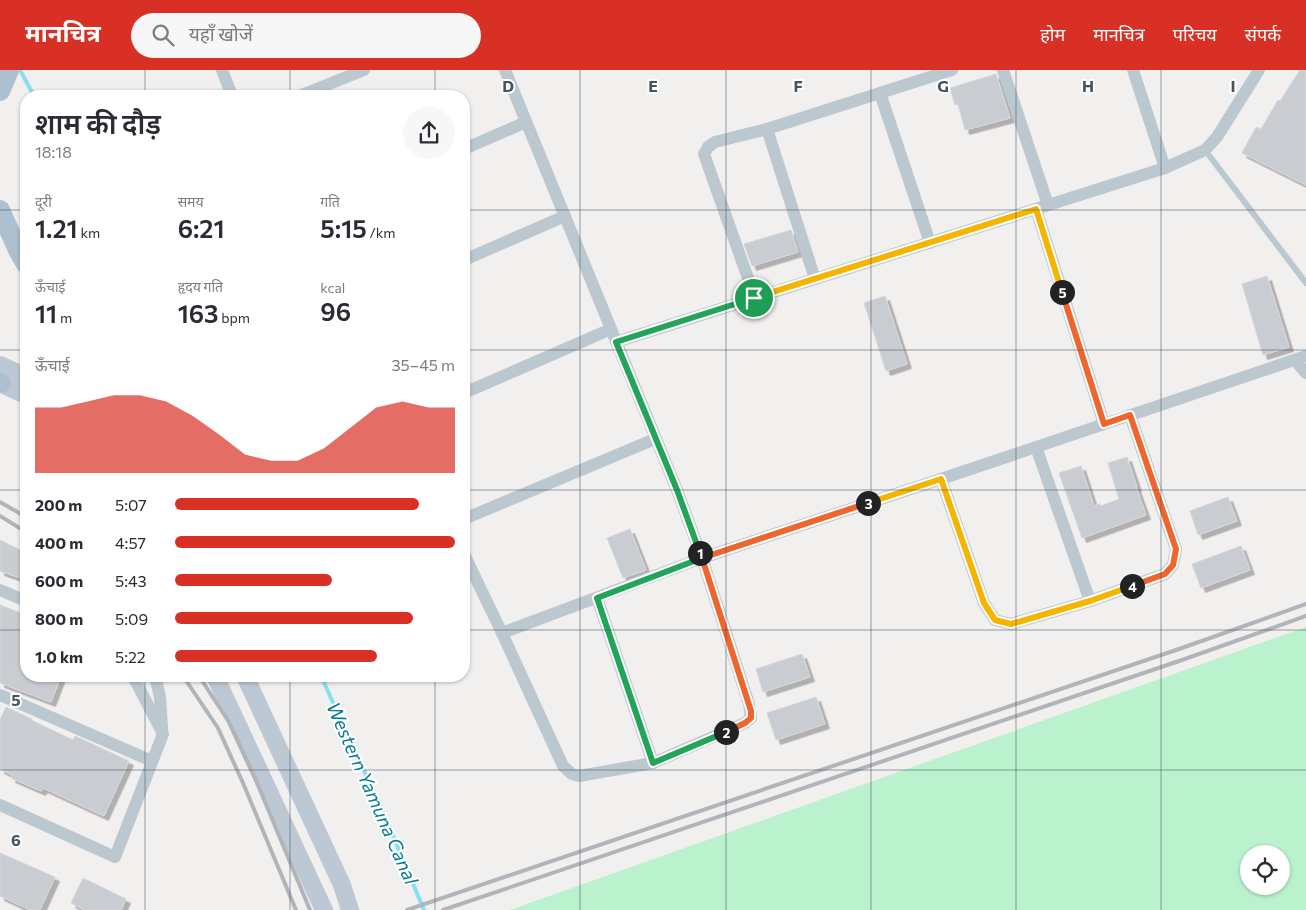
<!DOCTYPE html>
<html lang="hi">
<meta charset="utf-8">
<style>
:root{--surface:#fff;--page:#f7f7f7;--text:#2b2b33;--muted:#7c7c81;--accent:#d93025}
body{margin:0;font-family:Commissioner,"Noto Sans Devanagari",sans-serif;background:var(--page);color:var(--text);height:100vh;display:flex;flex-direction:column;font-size:19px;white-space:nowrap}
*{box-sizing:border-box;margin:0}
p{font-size:16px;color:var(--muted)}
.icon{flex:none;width:28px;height:28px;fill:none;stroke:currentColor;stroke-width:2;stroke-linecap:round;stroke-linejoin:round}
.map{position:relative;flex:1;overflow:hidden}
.details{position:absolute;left:20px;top:20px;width:450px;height:592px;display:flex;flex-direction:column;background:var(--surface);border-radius:20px;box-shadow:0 1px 4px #0004}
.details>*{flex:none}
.buttons{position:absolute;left:1240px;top:775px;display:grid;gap:10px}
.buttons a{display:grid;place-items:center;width:50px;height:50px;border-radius:50%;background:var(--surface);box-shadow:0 1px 4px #0004;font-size:25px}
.pin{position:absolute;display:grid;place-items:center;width:42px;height:42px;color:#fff;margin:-21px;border:2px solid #fff;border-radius:50%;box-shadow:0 1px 5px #0007}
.km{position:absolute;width:25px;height:25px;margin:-12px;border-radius:50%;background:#222;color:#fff;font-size:14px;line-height:25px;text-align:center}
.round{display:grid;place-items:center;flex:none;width:52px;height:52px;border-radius:26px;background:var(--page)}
.summary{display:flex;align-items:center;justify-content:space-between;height:85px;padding:0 15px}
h1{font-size:28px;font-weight:600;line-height:38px}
.metrics{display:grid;grid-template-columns:repeat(3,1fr);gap:8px;height:85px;padding:5px 15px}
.metrics div{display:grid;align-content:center}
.metrics b{font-size:25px;font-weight:600}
.metrics small{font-size:14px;font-weight:400}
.metrics p{font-size:14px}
.chart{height:140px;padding:10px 15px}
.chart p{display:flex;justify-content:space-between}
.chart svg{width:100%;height:90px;margin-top:5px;fill:var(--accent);opacity:.7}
ul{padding:0 15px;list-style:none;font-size:16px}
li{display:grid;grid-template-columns:80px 60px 1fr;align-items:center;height:38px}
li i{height:12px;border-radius:6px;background:var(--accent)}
header{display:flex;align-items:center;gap:30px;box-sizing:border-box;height:70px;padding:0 25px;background:var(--accent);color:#fff}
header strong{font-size:24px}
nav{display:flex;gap:28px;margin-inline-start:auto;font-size:18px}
.search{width:350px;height:45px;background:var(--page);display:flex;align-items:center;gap:12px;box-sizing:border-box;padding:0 18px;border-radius:28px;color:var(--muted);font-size:19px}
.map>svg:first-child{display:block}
.green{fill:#bbf2ce;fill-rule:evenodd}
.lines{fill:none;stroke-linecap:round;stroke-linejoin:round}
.stream{stroke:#85e1f2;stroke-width:4}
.building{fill:#c9cdd2;stroke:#d3d6db;filter:url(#shadow)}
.lane{stroke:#bcc8cf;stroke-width:6}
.street{stroke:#bcc8cf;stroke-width:12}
.secondary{stroke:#bcc9d5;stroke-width:18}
.primary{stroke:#adc0d0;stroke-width:20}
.rail{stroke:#b1b5ba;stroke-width:4}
.split-1-casing{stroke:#fff;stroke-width:10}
.split-2-casing{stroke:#fff;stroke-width:10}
.split-3-casing{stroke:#fff;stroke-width:10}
.split-4-casing{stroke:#fff;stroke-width:10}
.split-5-casing{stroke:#fff;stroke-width:10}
.split-6-casing{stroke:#fff;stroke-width:10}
.split-1{stroke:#22a559;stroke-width:6}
.split-2{stroke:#22a559;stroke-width:6}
.split-3{stroke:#f0652b;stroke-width:6}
.split-4{stroke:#f5b400;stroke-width:6}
.split-5{stroke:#f0652b;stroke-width:6}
.split-6{stroke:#f5b400;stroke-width:6}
.grid{fill:none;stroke:#46545e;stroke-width:1;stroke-opacity:0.55}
.labels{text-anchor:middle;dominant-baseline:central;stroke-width:4;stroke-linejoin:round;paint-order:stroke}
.water-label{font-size:19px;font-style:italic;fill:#057d94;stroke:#fff}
.grid-label{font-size:16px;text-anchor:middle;font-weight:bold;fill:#46545e;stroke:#fff;stroke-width:4;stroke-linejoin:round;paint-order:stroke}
</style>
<header>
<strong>मानचित्र</strong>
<div class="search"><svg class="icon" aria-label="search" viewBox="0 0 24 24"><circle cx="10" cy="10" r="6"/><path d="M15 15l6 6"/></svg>यहाँ खोजें</div>
<nav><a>होम</a><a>मानचित्र</a><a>परिचय</a><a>संपर्क</a></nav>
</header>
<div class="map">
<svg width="1306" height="840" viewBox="0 0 1306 840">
<defs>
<filter id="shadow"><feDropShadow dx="4.5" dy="4.5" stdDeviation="0" flood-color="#0004"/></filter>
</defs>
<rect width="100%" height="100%" fill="#f2efef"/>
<path class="green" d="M1306,557V840H510ZM1249,784H1281V816H1249Z"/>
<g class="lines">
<g class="stream">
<polyline points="20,0 34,26"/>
<polyline points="321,606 386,749 424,840"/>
</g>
</g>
<g class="building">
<polygon points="1300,0 1306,0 1306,115 1242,83 1256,57 1261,59 1278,30 1280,31"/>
<polygon points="996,4 1010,48 965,60 958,34 955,35 950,18"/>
<polygon points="791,160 798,182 752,196 744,174"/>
<polygon points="1267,206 1289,277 1263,285 1242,214"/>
<polygon points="885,226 907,294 886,301 864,233"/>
<polygon points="1127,387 1137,417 1136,417 1146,445 1082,468 1059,403 1081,396 1094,436 1100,434 1101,436 1119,429 1108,393"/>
<polygon points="1228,427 1237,451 1198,465 1190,441"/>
<polygon points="630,459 646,500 623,508 607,468"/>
<polygon points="0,470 26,483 26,510 0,501"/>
<polygon points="1241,476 1250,500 1201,518 1192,494"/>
<polygon points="0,535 26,545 26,606 61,606 51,632 0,613"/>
<polygon points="802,584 810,607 763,622 756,599"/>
<polygon points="816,627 825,654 776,670 767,643"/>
<polygon points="6,637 32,649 31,650 73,670 75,666 129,691 104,746 43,718 41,721 11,708 12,705 0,699 0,650"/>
<polygon points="0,783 55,807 40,840 30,840 0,826"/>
<polygon points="83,808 126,829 121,840 85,840 71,833"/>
</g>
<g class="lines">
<polyline class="lane" points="1205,80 1306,213"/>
<g class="street">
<polyline points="222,0 232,26"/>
<polyline points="1003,0 1048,135"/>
<polyline points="1133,0 1165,98"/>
<polyline points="880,23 930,173"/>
<polyline points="299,26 364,0"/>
<polyline points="767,59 815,209"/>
<polyline points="464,79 526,52"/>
<polyline points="1036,139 1104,354"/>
<polyline points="464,190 565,146"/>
<polyline points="755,228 704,84 708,77 715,72 767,59 952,0"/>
<polyline points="616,272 1165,98 1205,80 1217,67 1259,0"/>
<polyline points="1295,290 1306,303"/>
<polyline points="464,323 611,259"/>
<polyline points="1036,377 1090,531"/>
<polyline points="941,409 984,533 995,550 1011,554 1090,531 1165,504 1173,495 1176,479 1130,345"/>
<polyline points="464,449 655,369"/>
<polyline points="464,484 502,563 563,696 572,704 579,706 653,693 745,653 751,648 749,634 702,488 677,420 505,0"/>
<polyline points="0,520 26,531"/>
<polyline points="597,528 653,693"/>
<polyline points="502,563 702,488 941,409 1306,286"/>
<polyline points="155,606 160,627 162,658"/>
<polyline points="0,625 152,691"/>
<polyline points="0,735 115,787 163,664 133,606"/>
</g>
<g class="secondary">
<polyline points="0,295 26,307"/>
<polyline points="0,313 26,325"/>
<polyline points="215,606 324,840"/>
<polyline points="245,606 342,815 350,840"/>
</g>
<g class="primary">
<polyline points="0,21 9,0"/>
<polyline points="0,140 18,180 26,194"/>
<polyline points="0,313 1,313"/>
</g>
<g class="rail">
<polyline points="0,432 26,447"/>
<polyline points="0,446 26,462"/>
<polyline points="183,606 218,658 243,713 296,840"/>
<polyline points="199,606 229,652 255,708 310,840"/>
<polyline points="407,840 1179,579 1306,534"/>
<polyline points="443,840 1182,590 1306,546"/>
</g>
</g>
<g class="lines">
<defs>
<polyline id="split-1" points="700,483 677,420 616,272 754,228"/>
<polyline id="split-2" points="700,483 702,488 597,528 653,693 726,662"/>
<polyline id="split-3" points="726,662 745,653 751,648 751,641 702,488 868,433"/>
<polyline id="split-4" points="868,433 941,409 984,533 995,550 1011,554 1090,531 1132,516"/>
<polyline id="split-5" points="1062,222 1104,354 1130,345 1176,479 1173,495 1165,504 1132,516"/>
<polyline id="split-6" points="754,228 1036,139 1062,222"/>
</defs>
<use href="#split-1" class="split-1-casing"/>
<use href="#split-2" class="split-2-casing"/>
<use href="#split-3" class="split-3-casing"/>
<use href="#split-4" class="split-4-casing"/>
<use href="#split-5" class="split-5-casing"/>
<use href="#split-6" class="split-6-casing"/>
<use href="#split-1" class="split-1"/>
<use href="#split-2" class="split-2"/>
<use href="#split-3" class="split-3"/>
<use href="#split-4" class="split-4"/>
<use href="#split-5" class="split-5"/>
<use href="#split-6" class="split-6"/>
</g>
<path class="grid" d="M145,0V26M290,0V26M435,0V26M580,0V840M726,0V840M871,0V840M1016,0V840M1161,0V840M0,140H26M464,140H1306M0,280H26M464,280H1306M0,420H26M464,420H1306M0,560H26M464,560H1306M145,606V840M290,606V840M435,606V840M0,700H1306"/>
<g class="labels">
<g class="water-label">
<text transform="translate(373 723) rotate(66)">Western Yamuna Canal</text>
</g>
</g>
<g class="grid-label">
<text x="508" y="22">D</text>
<text x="653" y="22">E</text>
<text x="798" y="22">F</text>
<text x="943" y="22">G</text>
<text x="1088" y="22">H</text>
<text x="1233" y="22">I</text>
<text x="16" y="636">5</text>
<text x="16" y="776">6</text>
</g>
</svg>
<div class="buttons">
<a><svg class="icon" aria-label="locate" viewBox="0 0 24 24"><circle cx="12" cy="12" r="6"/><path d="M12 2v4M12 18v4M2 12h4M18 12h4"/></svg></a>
</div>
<div class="pin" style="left:754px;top:228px;background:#1e9e55"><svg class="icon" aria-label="arrive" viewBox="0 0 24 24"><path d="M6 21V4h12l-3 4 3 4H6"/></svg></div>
<b class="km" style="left:700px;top:483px">1</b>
<b class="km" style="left:726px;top:662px">2</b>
<b class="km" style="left:868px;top:433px">3</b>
<b class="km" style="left:1132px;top:516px">4</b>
<b class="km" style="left:1062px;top:222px">5</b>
<section class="details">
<div class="summary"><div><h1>शाम की दौड़</h1><p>18:18</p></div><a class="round"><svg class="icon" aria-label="share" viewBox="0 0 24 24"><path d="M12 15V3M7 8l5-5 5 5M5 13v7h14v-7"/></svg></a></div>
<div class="metrics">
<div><p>दूरी</p><b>1.21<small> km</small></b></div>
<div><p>समय</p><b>6:21</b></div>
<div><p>गति</p><b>5:15<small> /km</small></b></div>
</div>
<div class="metrics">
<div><p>ऊँचाई</p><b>11<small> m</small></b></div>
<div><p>हृदय गति</p><b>163<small> bpm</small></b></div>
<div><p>kcal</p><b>96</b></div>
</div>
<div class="chart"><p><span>ऊँचाई</span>35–45 m</p>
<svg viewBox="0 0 160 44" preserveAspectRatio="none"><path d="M0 44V12L10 12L20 9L30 6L40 6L50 9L60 16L70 25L80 35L90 38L100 38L110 32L120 22L130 12L140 9L150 12L160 12V44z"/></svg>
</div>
<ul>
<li><b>200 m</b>5:07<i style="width:87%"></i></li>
<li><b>400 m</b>4:57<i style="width:100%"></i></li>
<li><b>600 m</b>5:43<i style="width:56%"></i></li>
<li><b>800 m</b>5:09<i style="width:85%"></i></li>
<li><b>1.0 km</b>5:22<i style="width:72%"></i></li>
</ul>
</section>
</div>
